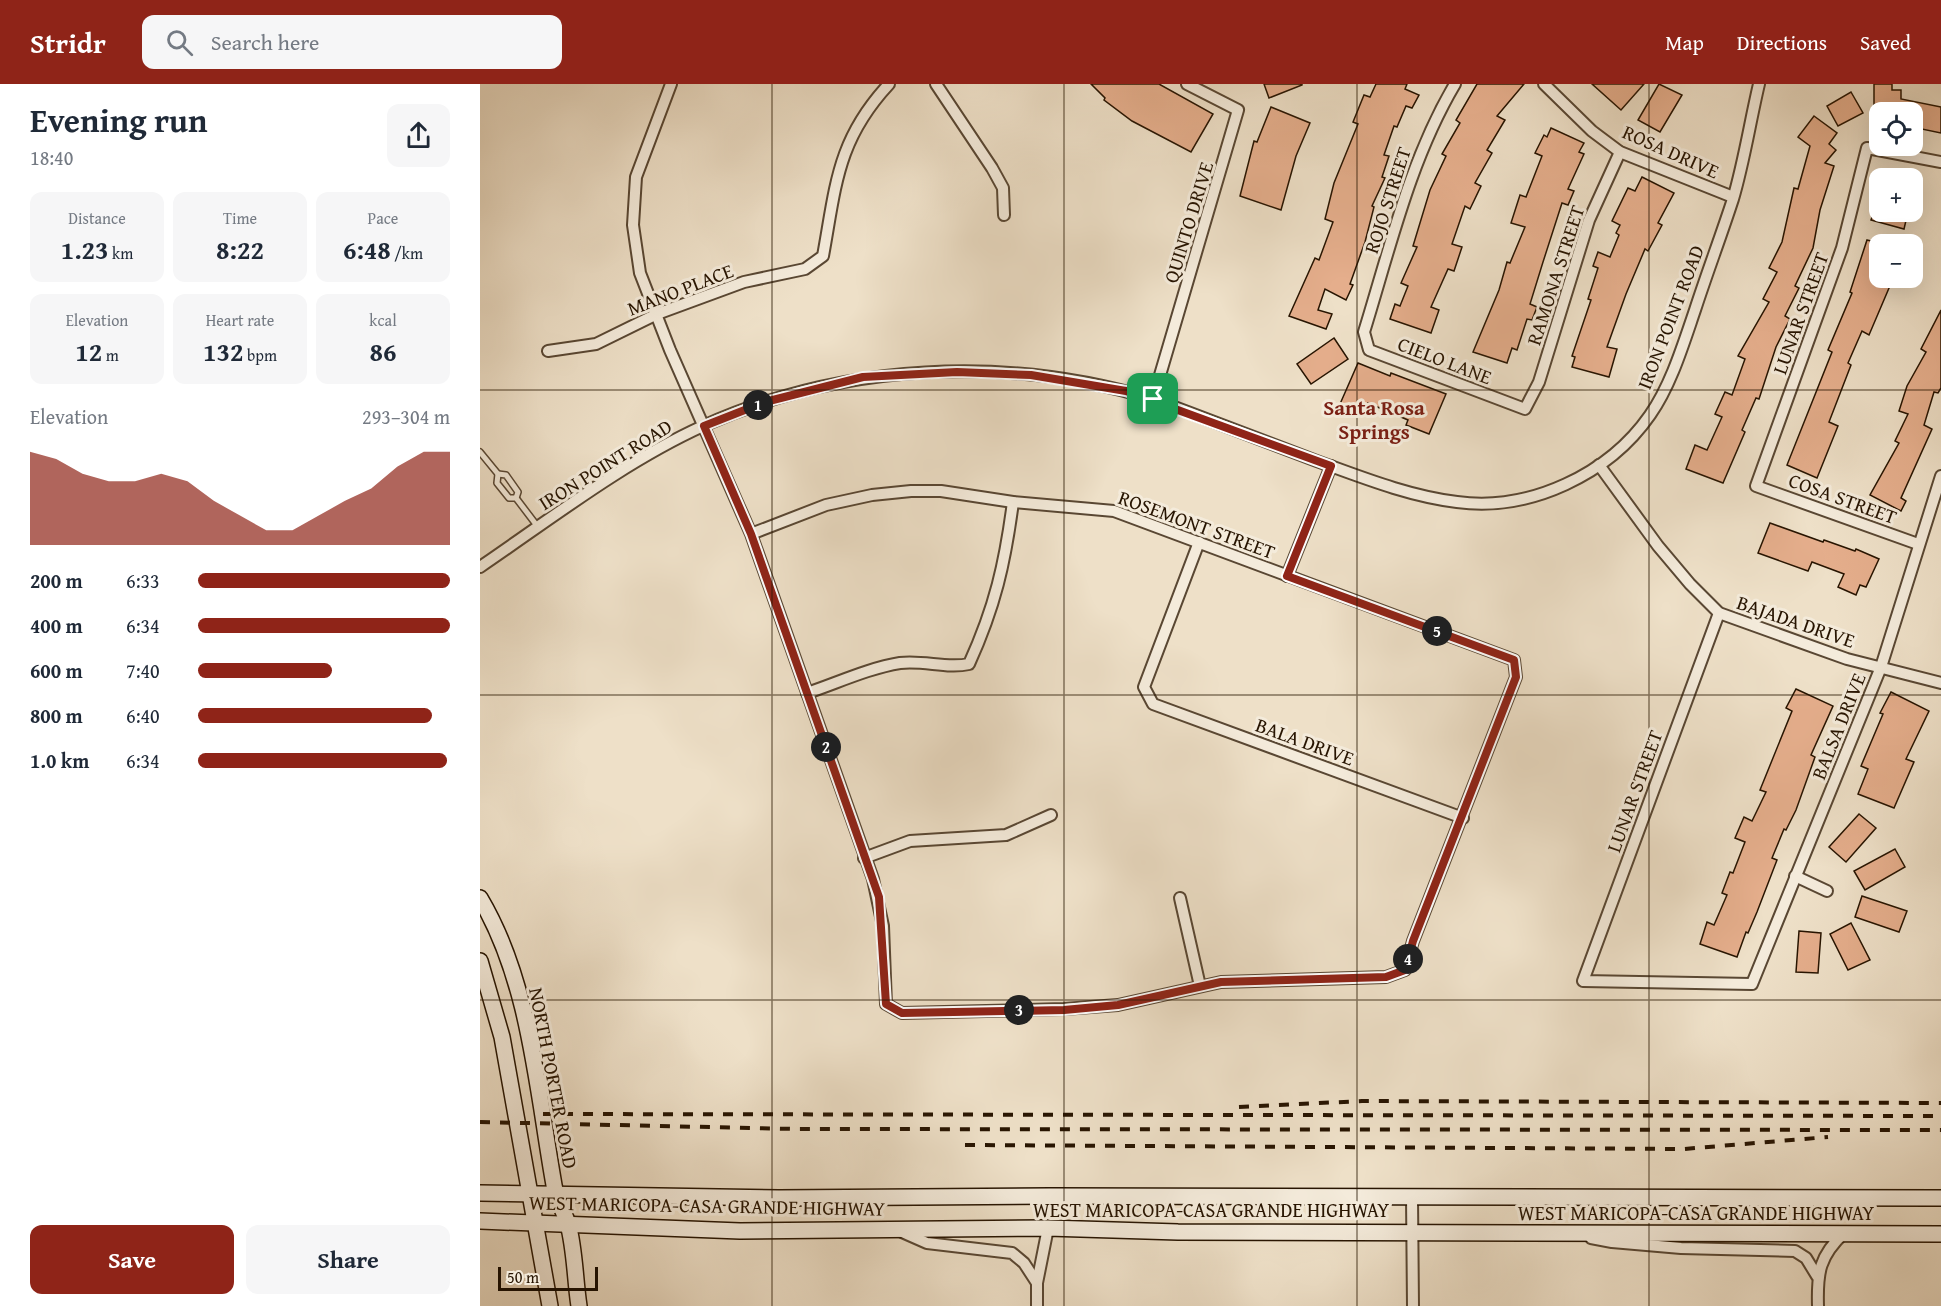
<!DOCTYPE html>
<meta charset="utf-8">
<style>
:root{--surface:#fff;--page:#f6f6f7;--text:#1f2937;--muted:#747a83;--accent:#8f2418}
body{margin:0;font-family:"Gentium Book Plus",serif;background:var(--page);color:var(--text);height:100vh;display:flex;flex-direction:column;font-size:22px;white-space:nowrap}
*{box-sizing:border-box;margin:0}
p{font-size:20px;color:var(--muted)}
.icon{flex:none;width:33px;height:33px;fill:none;stroke:currentColor;stroke-width:2;stroke-linecap:round;stroke-linejoin:round}
.map{position:relative;flex:1;overflow:hidden}
.details{display:flex;flex-direction:column;background:var(--surface);width:480px}
.details>*{flex:none}
.buttons{position:absolute;left:1389px;top:18px;display:grid;gap:12px}
.buttons a{display:grid;place-items:center;width:54px;height:54px;border-radius:12px;background:var(--surface);box-shadow:0 6px 24px #0002;font-size:30px}
.scale{position:absolute;left:18px;bottom:15px;width:100px;box-sizing:border-box;padding-left:6px;border:3px solid #271401;border-top:0;font-size:16px;line-height:21px;white-space:nowrap;color:#271401;-webkit-text-stroke:4px #f4ebdb;paint-order:stroke}
.pin{position:absolute;display:grid;place-items:center;width:51px;height:51px;color:#fff;margin:-26px;border-radius:12px;box-shadow:0 3px 9px #0006}
.km{position:absolute;width:30px;height:30px;margin:-15px;border-radius:50%;background:#222;color:#fff;font-size:16px;line-height:30px;text-align:center}
.round{display:grid;place-items:center;flex:none;width:63px;height:63px;border-radius:12px;background:var(--page)}
.summary{display:flex;align-items:center;justify-content:space-between;height:102px;padding:0 30px}
h1{font-size:33px;font-weight:700;line-height:45px}
.figures{display:grid;grid-template-columns:repeat(3,1fr);gap:9px;height:102px;padding:6px 30px}
.figures div{display:grid;align-content:center;border-radius:12px;background:var(--page);text-align:center}
.figures b{font-size:26px;font-weight:700}
.figures small{font-size:16px;font-weight:400}
.figures p{font-size:16px}
.chart{height:168px;padding:12px 30px}
.chart p{display:flex;justify-content:space-between}
.chart svg{width:100%;height:108px;margin-top:6px;fill:var(--accent);opacity:.7}
.primary-button{display:flex;gap:12px;margin-top:auto;padding:12px 30px}
.primary-button a{flex:1;height:69px;border-radius:12px;background:var(--accent);color:#fff;font-size:24px;font-weight:700;line-height:69px;text-align:center}
.primary-button a+a{background:var(--page);color:var(--text)}
ul{padding:0 30px;list-style:none;font-size:20px}
li{display:grid;grid-template-columns:96px 72px 1fr;align-items:center;height:45px}
li i{height:15px;border-radius:8px;background:var(--accent)}
header{display:flex;align-items:center;gap:36px;box-sizing:border-box;height:84px;padding:0 30px;background:var(--accent);color:#fff}
header strong{font-size:28px}
nav{display:flex;gap:33px;margin-inline-start:auto;font-size:21px}
.search{width:420px;height:54px;background:var(--page);display:flex;align-items:center;gap:15px;box-sizing:border-box;padding:0 21px;border-radius:12px;color:var(--muted);font-size:22px}
main{display:flex;flex:1;min-height:0}
.map>svg:first-child{display:block}
.building{fill:#e5ae8c;stroke:#271401;stroke-width:1.5}
.lines{fill:none;stroke-linecap:round;stroke-linejoin:round}
.lane-casing{stroke:#594733;stroke-width:8}
.street-casing{stroke:#594733;stroke-width:14}
.secondary-casing{stroke:#271401;stroke-width:18}
.lane{stroke:#f4ebdb;stroke-width:5}
.street{stroke:#f4ebdb;stroke-width:10}
.secondary{stroke:#f4ebdb;stroke-width:15}
.rail{stroke:#271401;stroke-width:4;stroke-dasharray:10 10;stroke-linecap:butt}
.route-casing{stroke:#fff;stroke-width:12}
.route{stroke:#8f2418;stroke-width:8}
.grid{fill:none;stroke:#271401;stroke-width:1.5;stroke-opacity:0.55}
.labels{text-anchor:middle;dominant-baseline:central;stroke-width:6;stroke-linejoin:round;paint-order:stroke}
.street-label{font-size:20px;fill:#271401;stroke:#f4ebdb}
.neighbourhood-label{font-size:21px;font-weight:bold;fill:#7a1f14;stroke:#f4ebdb}
</style>
<header>
<strong>Stridr</strong>
<div class="search"><svg class="icon" aria-label="search" viewBox="0 0 24 24"><circle cx="10" cy="10" r="6"/><path d="M15 15l6 6"/></svg>Search here</div>
<nav><a>Map</a><a>Directions</a><a>Saved</a></nav>
</header>
<main>
<section class="details">
<div class="summary"><div><h1>Evening run</h1><p>18:40</p></div><a class="round"><svg class="icon" aria-label="share" viewBox="0 0 24 24"><path d="M12 15V3M7 8l5-5 5 5M5 13v7h14v-7"/></svg></a></div>
<div class="figures">
<div><p>Distance</p><b>1.23<small> km</small></b></div>
<div><p>Time</p><b>8:22</b></div>
<div><p>Pace</p><b>6:48<small> /km</small></b></div>
</div>
<div class="figures">
<div><p>Elevation</p><b>12<small> m</small></b></div>
<div><p>Heart rate</p><b>132<small> bpm</small></b></div>
<div><p>kcal</p><b>86</b></div>
</div>
<div class="chart"><p><span>Elevation</span>293–304 m</p>
<svg viewBox="0 0 160 44" preserveAspectRatio="none"><path d="M0 44V6L10 9L20 15L30 18L40 18L50 15L60 18L70 26L80 32L90 38L100 38L110 32L120 26L130 21L140 12L150 6L160 6V44z"/></svg>
</div>
<ul>
<li><b>200 m</b>6:33<i style="width:100%"></i></li>
<li><b>400 m</b>6:34<i style="width:100%"></i></li>
<li><b>600 m</b>7:40<i style="width:53%"></i></li>
<li><b>800 m</b>6:40<i style="width:93%"></i></li>
<li><b>1.0 km</b>6:34<i style="width:99%"></i></li>
</ul>
<div class="primary-button"><a>Save</a><a>Share</a></div>
</section>
<div class="map">
<svg width="1461" height="1222" viewBox="0 0 1461 1222">
<rect width="100%" height="100%" fill="#eee0c8"/>
<filter id="stains"><feTurbulence type="fractalNoise" baseFrequency=".00333" numOctaves="4"/><feColorMatrix values="0 0 0 0 .2 0 0 0 0 .09 0 0 0 0 .02 0 0 0 .5 -.17"/></filter>
<radialGradient id="worn" r=".72"><stop offset=".6" stop-color="#630" stop-opacity="0"/><stop offset="1" stop-color="#630" stop-opacity=".3"/></radialGradient>
<g class="building">
<polygon points="611,0 679,0 733,30 711,68 652,37 624,16 625,14"/>
<polygon points="784,0 822,0 822,1 789,14"/>
<polygon points="896,0 927,0 925,5 939,11 932,24 926,22 917,43 914,42 904,71 909,72 902,93 905,94 892,122 894,123 885,158 870,200 873,201 866,216 845,205 838,226 852,230 846,245 809,232 835,174 839,176 853,138 845,135 854,99 878,40 873,38 884,11 890,13"/>
<polygon points="997,0 1044,0 1017,32 1025,36 1007,66 1012,69 995,99 1001,102 990,125 985,122 972,160 982,163 974,187 968,185 951,223 959,226 951,249 910,235 915,220 920,222 928,202 921,199 937,163 933,162 950,106 966,72 962,70 980,39 976,36"/>
<polygon points="1112,0 1164,0 1141,26"/>
<polygon points="1179,0 1202,11 1180,48 1158,36"/>
<polygon points="1394,0 1412,0 1412,6 1421,6 1421,15 1461,23 1461,49 1432,43 1432,28 1394,28"/>
<polygon points="1371,8 1383,29 1358,42 1347,22"/>
<polygon points="791,23 830,39 816,72 801,126 760,112 774,57 777,58"/>
<polygon points="1334,32 1357,49 1349,60 1356,66 1345,79 1354,82 1340,126 1333,164 1315,202 1319,204 1305,232 1310,235 1296,263 1279,315 1276,314 1262,346 1265,348 1243,399 1206,385 1215,361 1227,366 1242,333 1235,330 1245,308 1252,311 1265,275 1258,272 1289,218 1283,215 1297,188 1289,184 1302,158 1314,104 1318,105 1330,62 1318,53"/>
<polygon points="1071,44 1104,59 1099,68 1104,70 1088,105 1094,107 1088,121 1082,119 1063,178 1050,220 1057,223 1052,236 1047,235 1037,266 1032,264 1027,279 993,268 1019,206 1027,178 1030,179 1045,143 1031,139 1040,111 1046,113 1062,72 1055,69 1064,51 1067,53"/>
<polygon points="1162,93 1194,109 1178,139 1182,141 1168,167 1165,165 1146,210 1127,263 1137,265 1129,293 1092,283 1095,273 1092,272 1111,216 1108,215 1118,184 1113,182 1118,168 1130,173 1139,151 1136,149 1140,141 1132,137 1148,104 1155,107"/>
<polygon points="1394,128 1428,128 1424,145 1391,136"/>
<polygon points="1387,156 1400,159 1400,194 1412,197 1389,251 1382,247 1368,279 1371,281 1349,338 1358,342 1337,394 1307,381 1352,268 1348,266 1372,209 1370,208"/>
<polygon points="1461,226 1461,304 1458,309 1454,308 1444,341 1452,345 1421,414 1426,417 1421,427 1390,411 1419,359 1415,357 1428,330 1419,327 1427,302 1446,268 1441,265"/>
<polygon points="854,254 868,275 831,300 817,280"/>
<polygon points="878,279 910,292 911,289 966,310 949,350 926,341 928,336 888,319 883,330 860,320"/>
<polygon points="1290,439 1343,458 1344,456 1375,467 1376,465 1399,475 1386,503 1380,501 1376,511 1358,503 1364,490 1332,478 1328,487 1278,469"/>
<polygon points="1316,605 1353,622 1331,671 1335,673 1316,726 1306,746 1304,745 1292,774 1297,776 1277,828 1268,849 1266,848 1257,873 1220,860 1227,838 1234,841 1247,811 1242,809 1250,788 1253,789 1265,758 1255,754 1264,733 1272,737 1286,708 1280,706 1312,627 1306,624"/>
<polygon points="1411,608 1449,627 1426,675 1434,678 1414,724 1378,710 1388,685 1381,682 1403,630 1400,629"/>
<polygon points="1379,730 1396,744 1366,778 1349,763"/>
<polygon points="1415,765 1425,783 1385,806 1374,787"/>
<polygon points="1382,812 1427,827 1419,848 1375,833"/>
<polygon points="1371,839 1390,876 1368,886 1350,850"/>
<polygon points="1319,847 1341,849 1338,889 1316,888"/>
</g>
<g class="lines">
<defs>
<g id="lane">
<polyline points="0,368 18,390 17,399 29,414 36,414 58,443"/>
<polyline points="18,390 26,391 38,408 36,414"/>
</g>
<g id="street">
<polyline points="191,0 156,93 153,141 160,189 190,266 271,450 393,795 403,842 406,920 422,929 584,925 638,921 741,898 906,893 925,886 933,857 1036,593 1034,576 634,427 533,418 461,407 431,407 392,411 346,421 271,450"/>
<polyline points="456,0 512,84 523,104 524,131"/>
<path d="M975,0C930,76 910,164 884,248L889,266L1045,325L1059,298L1109,136L1140,68"/>
<polyline points="1064,0 1112,47 1140,68 1253,113"/>
<path d="M68,267L116,260L177,230L264,198L325,185L343,172C356,101 357,56 409,0"/>
<polyline points="673,315 758,26 707,0"/>
<polyline points="1119,381 1178,462 1210,500 1239,529 1367,575 1461,599"/>
<polyline points="719,458 664,603 673,620 983,734"/>
<polyline points="1438,460 1276,402 1362,164 1387,64 1461,78"/>
<path d="M0,483C72,434 144,378 223,342C362,279 527,271 673,315C727,335 781,356 834,376C881,393 928,412 977,418C1050,428 1129,390 1170,331C1191,301 1203,261 1215,226C1227,189 1241,152 1253,115C1264,78 1270,38 1279,0"/>
<polyline points="807,492 851,382"/>
<polyline points="1239,529 1103,897 1272,900 1401,583 1461,392"/>
<path d="M327,609C357,599 389,584 420,579C444,576 467,585 489,580C515,523 525,479 533,418"/>
<polyline points="384,774 430,757 526,751 571,731"/>
<polyline points="1315,792 1347,807"/>
<polyline points="700,814 720,902"/>
<polyline points="932,1113 933,1222"/>
<polyline points="422,1148 447,1159 532,1169 544,1179 557,1199"/>
<polyline points="1111,1154 1132,1158 1201,1164 1315,1167 1326,1174 1337,1192"/>
<polyline points="557,1222 557,1199 568,1144"/>
<path d="M1338,1222C1337,1189 1339,1172 1365,1148"/>
</g>
<g id="secondary">
<path d="M0,814C50,898 57,1006 74,1101C76,1115 84,1127 88,1140C95,1166 95,1196 99,1222"/>
<polyline points="0,877 22,953 70,1222"/>
<polyline points="0,1109 299,1114 570,1112 1461,1114"/>
<polyline points="0,1137 260,1147 568,1144 698,1148 1461,1150"/>
</g>
</defs>
<use href="#lane" class="lane-casing"/>
<use href="#street" class="street-casing"/>
<use href="#secondary" class="secondary-casing"/>
<use href="#lane" class="lane"/>
<use href="#street" class="street"/>
<use href="#secondary" class="secondary"/>
<g class="rail">
<polyline points="759,1023 882,1017 1461,1019"/>
<polyline points="63,1030 1461,1032"/>
<polyline points="0,1038 316,1045 1461,1046"/>
<polyline points="485,1061 1204,1065 1348,1053"/>
</g>
</g>
<g class="lines">
<defs>
<polygon id="route" points="477,288 551,291 646,307 851,382 807,492 1034,576 1036,593 933,857 925,886 906,893 741,898 638,921 584,926 422,929 406,920 399,813 271,450 224,342 285,318 383,293"/>
</defs>
<use href="#route" class="route-casing"/>
<use href="#route" class="route"/>
</g>
<path class="grid" d="M292,0V1222M584,0V1222M877,0V1222M1169,0V1222M0,306H1461M0,611H1461M0,916H1461"/>
<g class="labels">
<g class="street-label">
<text transform="translate(1191 67) rotate(24)">ROSA DRIVE</text>
<text transform="translate(907 116) rotate(-72)">ROJO STREET</text>
<text transform="translate(708 138) rotate(-73)">QUINTO DRIVE</text>
<text transform="translate(1075 191) rotate(-72)">RAMONA STREET</text>
<text transform="translate(200 205) rotate(-21)">MANO PLACE</text>
<text transform="translate(1320 229) rotate(-70)">LUNAR STREET</text>
<text transform="translate(1190 233) rotate(-69)">IRON POINT ROAD</text>
<text transform="translate(965 276) rotate(21)">CIELO LANE</text>
<text transform="translate(125 380) rotate(-32)">IRON POINT ROAD</text>
<text transform="translate(1363 414) rotate(20)">COSA STREET</text>
<text transform="translate(717 440) rotate(20)">ROSEMONT STREET</text>
<text transform="translate(1316 537) rotate(19)">BAJADA DRIVE</text>
<text transform="translate(1358 642) rotate(-68)">BALSA DRIVE</text>
<text transform="translate(825 657) rotate(20)">BALA DRIVE</text>
<text transform="translate(1154 707) rotate(-70)">LUNAR STREET</text>
<text transform="translate(74 994) rotate(79)">NORTH PORTER ROAD</text>
<text transform="translate(227 1121) rotate(1)">WEST MARICOPA-CASA GRANDE HIGHWAY</text>
<text x="731" y="1125">WEST MARICOPA-CASA GRANDE HIGHWAY</text>
<text x="1216" y="1128">WEST MARICOPA-CASA GRANDE HIGHWAY</text>
</g>
<g class="neighbourhood-label">
<text x="894" y="323">Santa Rosa<tspan x="894" dy="24">Springs</tspan></text>
</g>
</g>
<rect width="100%" height="100%" filter="url(#stains)"/>
<rect width="100%" height="100%" fill="url(#worn)"/>
</svg>
<div class="buttons">
<a><svg class="icon" aria-label="locate" viewBox="0 0 24 24"><circle cx="12" cy="12" r="6"/><path d="M12 2v4M12 18v4M2 12h4M18 12h4"/></svg></a>
<a>+</a>
<a>−</a>
</div>
<div class="scale">50 m</div>
<div class="pin" style="left:673px;top:315px;background:#1e9e55"><svg class="icon" aria-label="arrive" viewBox="0 0 24 24"><path d="M6 21V4h12l-3 4 3 4H6"/></svg></div>
<b class="km" style="left:278px;top:321px">1</b>
<b class="km" style="left:346px;top:663px">2</b>
<b class="km" style="left:539px;top:926px">3</b>
<b class="km" style="left:928px;top:875px">4</b>
<b class="km" style="left:957px;top:547px">5</b>
</div>
</main>
